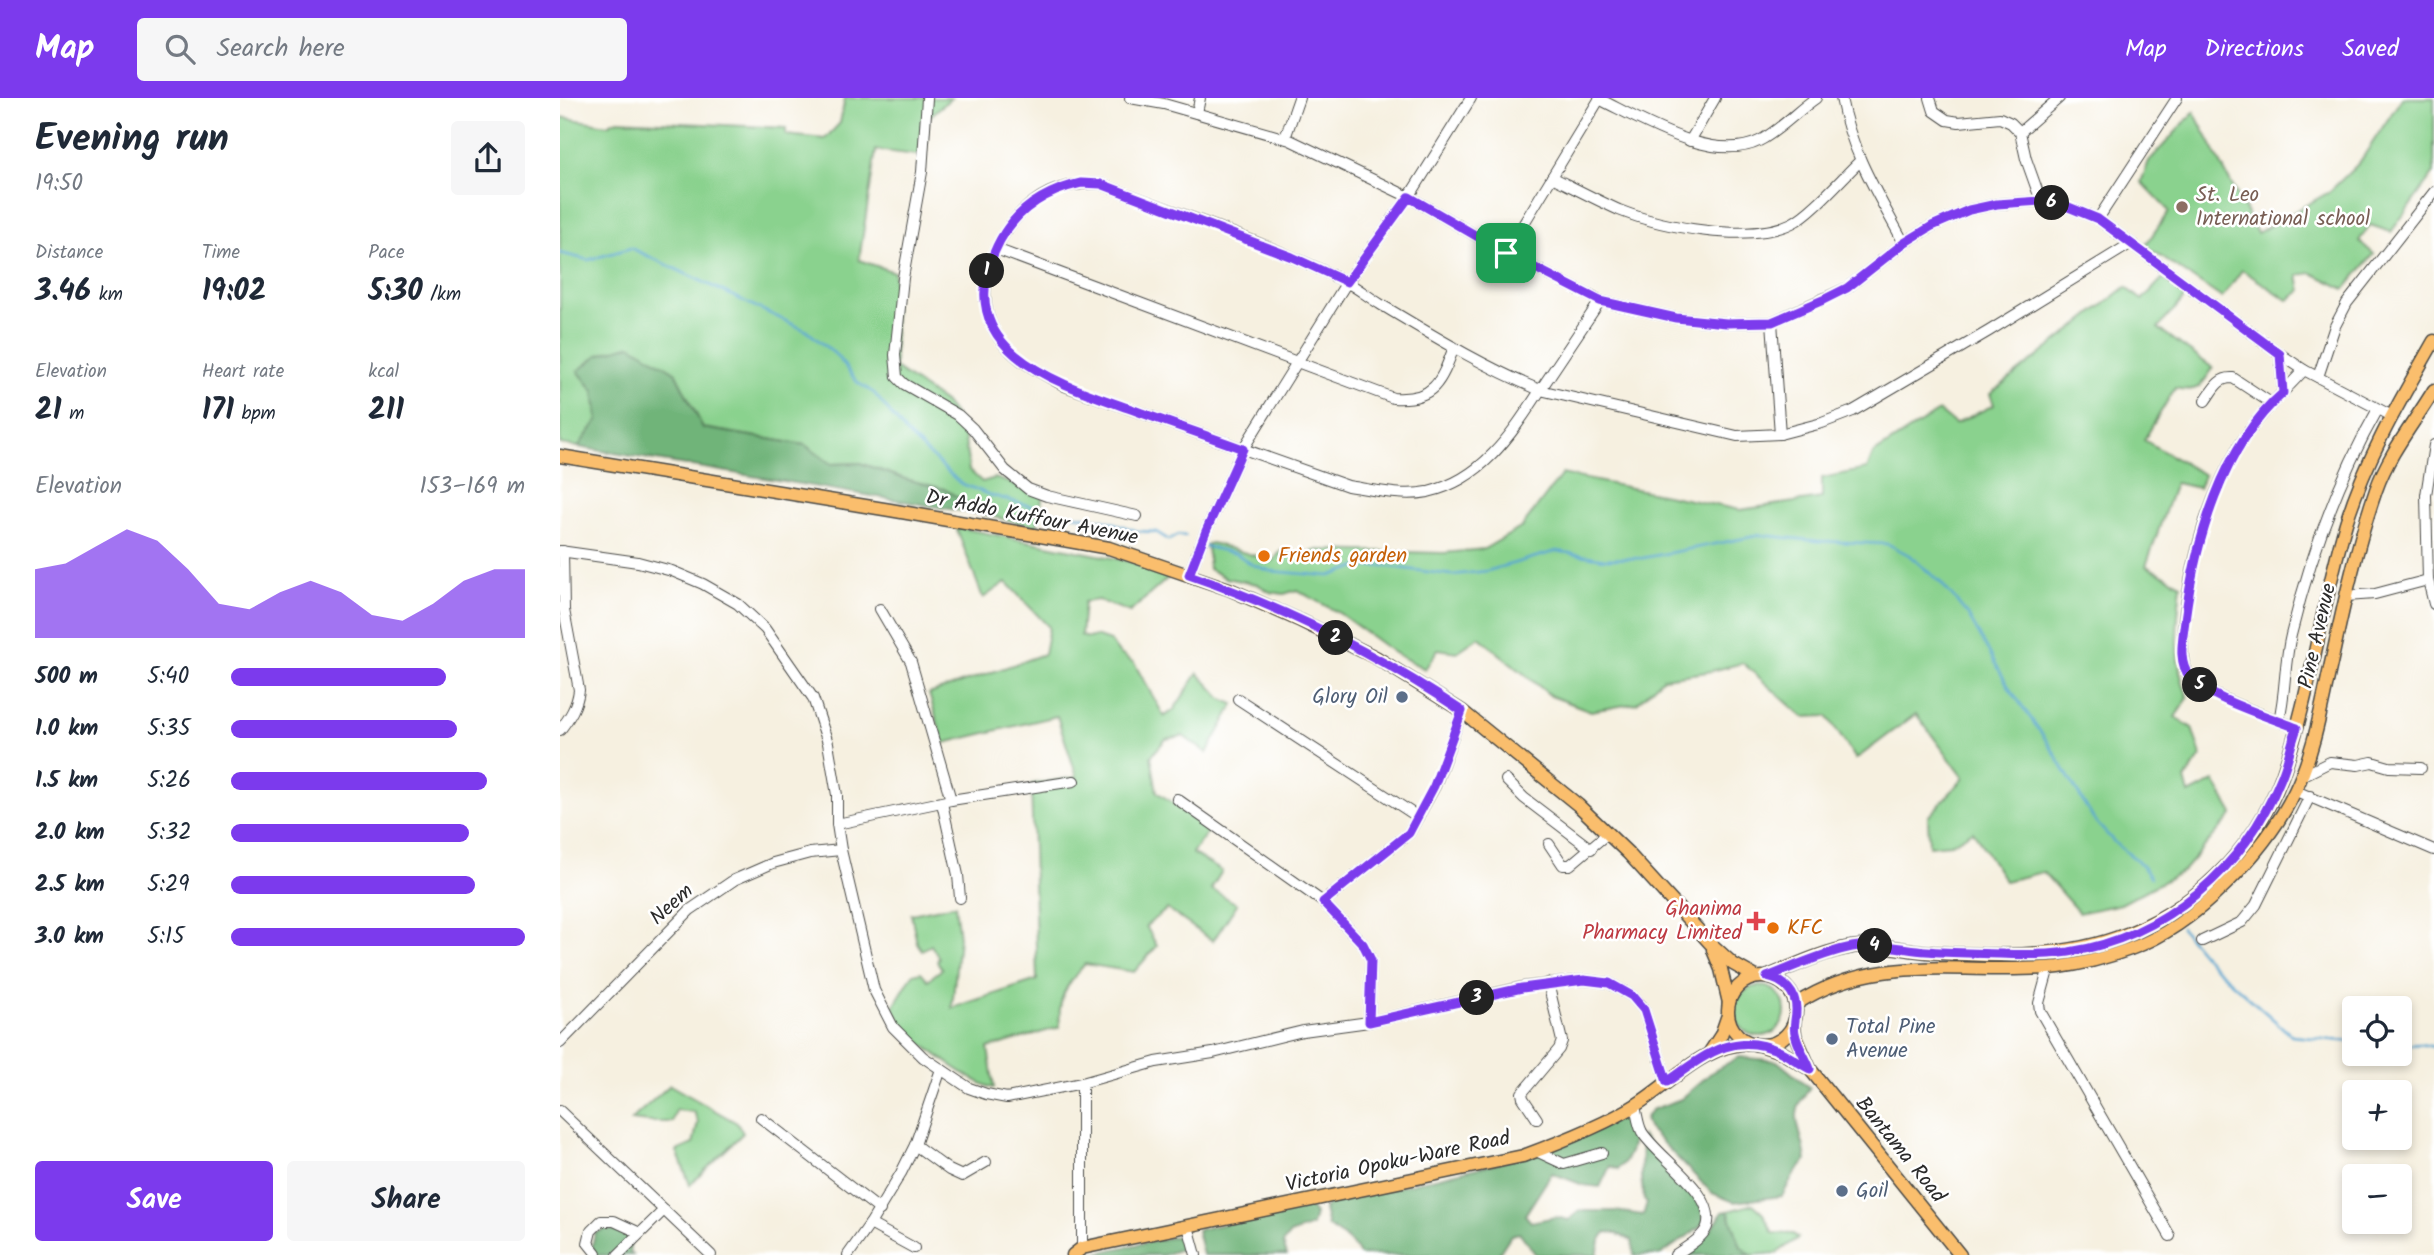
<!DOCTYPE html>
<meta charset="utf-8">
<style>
:root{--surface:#fff;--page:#f6f6f7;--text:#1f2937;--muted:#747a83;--accent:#7c3aed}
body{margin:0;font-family:Kalam,sans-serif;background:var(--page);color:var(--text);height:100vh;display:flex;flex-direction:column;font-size:26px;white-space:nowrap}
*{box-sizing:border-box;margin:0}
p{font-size:23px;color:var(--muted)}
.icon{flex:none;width:38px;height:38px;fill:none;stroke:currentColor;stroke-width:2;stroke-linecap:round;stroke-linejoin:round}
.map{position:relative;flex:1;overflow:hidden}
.drawer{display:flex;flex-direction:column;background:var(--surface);width:560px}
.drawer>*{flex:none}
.fabs{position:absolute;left:1782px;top:898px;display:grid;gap:14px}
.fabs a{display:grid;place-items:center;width:70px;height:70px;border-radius:7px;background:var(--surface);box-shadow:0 4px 10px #0003;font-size:35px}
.pin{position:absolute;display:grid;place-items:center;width:60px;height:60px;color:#fff;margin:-30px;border-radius:14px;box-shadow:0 4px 10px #0006}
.km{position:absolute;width:35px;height:35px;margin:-18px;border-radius:50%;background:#222;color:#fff;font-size:19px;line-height:35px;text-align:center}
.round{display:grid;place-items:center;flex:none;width:74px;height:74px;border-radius:7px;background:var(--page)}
.headline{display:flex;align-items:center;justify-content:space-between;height:119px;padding:0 35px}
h1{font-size:38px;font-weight:800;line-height:52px}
.stats{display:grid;grid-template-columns:repeat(3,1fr);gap:10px;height:119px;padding:7px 35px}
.stats div{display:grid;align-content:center}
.stats b{font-size:30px;font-weight:800}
.stats small{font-size:19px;font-weight:400}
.stats p{font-size:19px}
.chart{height:196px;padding:14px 35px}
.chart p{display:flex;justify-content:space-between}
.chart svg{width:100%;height:126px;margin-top:7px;fill:var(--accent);opacity:.7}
.cta{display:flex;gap:14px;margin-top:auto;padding:14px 35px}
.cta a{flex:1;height:80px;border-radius:7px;background:var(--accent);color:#fff;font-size:28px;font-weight:800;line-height:80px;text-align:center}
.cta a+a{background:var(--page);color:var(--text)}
ul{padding:0 35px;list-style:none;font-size:23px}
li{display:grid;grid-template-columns:112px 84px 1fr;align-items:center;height:52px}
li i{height:18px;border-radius:9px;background:var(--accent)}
header{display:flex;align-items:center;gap:42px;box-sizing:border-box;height:98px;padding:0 35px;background:var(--accent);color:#fff}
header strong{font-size:33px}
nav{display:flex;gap:38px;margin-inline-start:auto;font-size:24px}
.search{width:490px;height:63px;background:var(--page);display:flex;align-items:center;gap:18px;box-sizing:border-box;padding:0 24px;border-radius:7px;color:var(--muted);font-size:26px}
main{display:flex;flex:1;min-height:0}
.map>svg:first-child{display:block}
.green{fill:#8ad28e;stroke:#5a7e5c;stroke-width:2}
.forest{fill:#6fb479;stroke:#4d7052;stroke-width:2}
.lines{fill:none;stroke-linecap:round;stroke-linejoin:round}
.stream{stroke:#57a6d1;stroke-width:2.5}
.minor-casing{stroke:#494946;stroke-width:12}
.major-casing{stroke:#494946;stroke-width:15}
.minor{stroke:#fff;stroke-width:10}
.major{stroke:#fabe6d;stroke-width:12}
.route-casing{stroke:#fff;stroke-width:14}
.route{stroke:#7c3aed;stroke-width:9}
.education-dot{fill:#8d6e63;stroke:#fff;stroke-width:2.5}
.food-dot{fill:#e8710a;stroke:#fff;stroke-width:2.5}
.service-dot{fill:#5c6f8a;stroke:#fff;stroke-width:2.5}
.health-dot{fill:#e0444e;stroke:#fff;stroke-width:2.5}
.labels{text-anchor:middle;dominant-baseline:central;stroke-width:5;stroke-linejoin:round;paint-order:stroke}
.education-label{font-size:21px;fill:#785e54;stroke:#fff;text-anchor:start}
.street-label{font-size:21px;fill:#2b2b2b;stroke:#fff}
.food-label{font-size:21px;fill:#c56008;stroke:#fff;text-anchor:start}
.service-label{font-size:21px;fill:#4e5e75;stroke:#fff;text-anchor:start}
.health-label{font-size:21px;fill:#be3a42;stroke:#fff;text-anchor:end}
</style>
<header>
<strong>Map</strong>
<div class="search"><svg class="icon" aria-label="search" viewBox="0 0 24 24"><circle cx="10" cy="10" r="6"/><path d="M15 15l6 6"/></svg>Search here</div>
<nav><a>Map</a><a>Directions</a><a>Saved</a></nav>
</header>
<main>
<section class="drawer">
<div class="headline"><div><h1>Evening run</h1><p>19:50</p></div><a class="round"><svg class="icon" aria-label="share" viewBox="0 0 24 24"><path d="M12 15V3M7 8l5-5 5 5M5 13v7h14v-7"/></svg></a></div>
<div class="stats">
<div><p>Distance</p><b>3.46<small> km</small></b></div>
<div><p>Time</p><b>19:02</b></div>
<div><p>Pace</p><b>5:30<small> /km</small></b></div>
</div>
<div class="stats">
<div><p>Elevation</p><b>21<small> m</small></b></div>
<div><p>Heart rate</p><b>171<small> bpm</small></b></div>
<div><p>kcal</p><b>211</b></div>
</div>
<div class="chart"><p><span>Elevation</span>153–169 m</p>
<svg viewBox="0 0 160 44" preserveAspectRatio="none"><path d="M0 44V20L10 18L20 12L30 6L40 10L50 20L60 32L70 34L80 28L90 24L100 28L110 36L120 38L130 32L140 24L150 20L160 20V44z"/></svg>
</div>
<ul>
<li><b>500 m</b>5:40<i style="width:73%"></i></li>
<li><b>1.0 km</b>5:35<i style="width:77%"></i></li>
<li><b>1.5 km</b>5:26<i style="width:87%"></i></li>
<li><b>2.0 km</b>5:32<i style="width:81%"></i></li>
<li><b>2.5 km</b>5:29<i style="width:83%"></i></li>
<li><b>3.0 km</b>5:15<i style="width:100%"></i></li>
</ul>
<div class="cta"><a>Save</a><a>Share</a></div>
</section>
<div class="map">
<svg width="1874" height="1157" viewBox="0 0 1874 1157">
<rect width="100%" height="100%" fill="#fff"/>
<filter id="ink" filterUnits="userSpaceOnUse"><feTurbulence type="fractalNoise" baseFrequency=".0143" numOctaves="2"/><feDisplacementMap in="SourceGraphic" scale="14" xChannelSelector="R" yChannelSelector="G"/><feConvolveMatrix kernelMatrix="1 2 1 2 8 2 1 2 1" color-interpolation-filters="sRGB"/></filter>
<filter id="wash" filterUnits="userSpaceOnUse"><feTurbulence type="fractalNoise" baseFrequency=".00686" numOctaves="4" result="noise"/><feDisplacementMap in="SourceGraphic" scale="28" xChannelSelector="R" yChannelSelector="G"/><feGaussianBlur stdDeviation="1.57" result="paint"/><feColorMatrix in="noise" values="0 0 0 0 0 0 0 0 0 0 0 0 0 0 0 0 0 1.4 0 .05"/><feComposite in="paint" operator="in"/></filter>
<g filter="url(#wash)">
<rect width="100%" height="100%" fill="#f6f0e0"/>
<g class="green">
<polygon points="285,0 391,0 369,19 364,58 316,52 299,162 334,174 335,270 384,304 403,328 409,372 422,384 435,380 483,396 477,429 426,417 384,391 345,381 300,365 271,366 245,347 143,330 115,274 18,273 34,293 38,322 18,349 0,346 0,19 47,27 57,22 226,30 226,37 265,41 280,25"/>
<polygon points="1842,0 1874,0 1874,75 1831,134 1810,127 1799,143 1814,156 1785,191 1752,175 1738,177 1741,193 1728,202 1682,172 1662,200 1585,148 1609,113 1581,84 1589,63 1634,14 1697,135 1769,94 1799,65"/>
<path d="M1603,180L1627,197L1598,230L1653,270C1641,289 1638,295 1615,290L1584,342L1644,377L1639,390L1615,385L1586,468L1621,486C1617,528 1612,559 1628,600L1615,619L1632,630L1641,658L1625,681L1629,696L1654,683L1673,716L1623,773L1561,806L1519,815L1483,774L1445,783L1413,733L1391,746L1369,748L1368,719L1404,680L1356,616L1296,661L1267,618L1243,619L1183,565L1147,574L1103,580L1077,605L1031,613L991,598L919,539L897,554L878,551L865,571L834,555L779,515L737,492L724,496L710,494L697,486L666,480L649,471L647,446L652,445L713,463L721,453L738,458L758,452L884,455L924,451L962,429L1002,376L1180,412L1262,400V380L1307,371L1313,356L1379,313L1395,326L1434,307L1430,296L1566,189L1582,202Z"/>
<path d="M396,429L573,464L609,479L570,514L538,502L524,504L521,538L529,540L535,538L550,543L559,555L574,565L604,618L613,613L638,575L662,601L674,606L647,655L623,638L606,641L591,658L597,694L650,731L632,755L662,773L651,791L677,806L653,843L607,811L586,828L597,848L574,874L525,866C506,887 497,900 500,929L428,950L434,990C415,987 356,944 343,928C339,923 336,915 333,909L353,876L361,874L368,882L382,871L377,863L379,860L371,847L362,852L357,845L351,816L395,807L399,840L392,910L477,882L471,686L517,679L497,618L384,645L369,596L484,556L489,529L446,484L423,500Z"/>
<circle cx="1200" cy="913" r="25"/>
<polygon points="110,987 177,1025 183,1035 130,1087 117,1053 133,1046 138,1024 134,1014 116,1012 112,1024 88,1024 71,1022"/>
<polygon points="1193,1106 1202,1114 1213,1135 1233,1136 1238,1140 1217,1155 1191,1157 1181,1149 1168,1113"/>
</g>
<g class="forest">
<polygon points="71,247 115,274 143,330 245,347 271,366 300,365 345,381 384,391 426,417 18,349 38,322 34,293 18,273 38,257"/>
<path d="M1179,959L1217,963L1250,990C1225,1020 1243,1029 1246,1063L1235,1075L1222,1098L1174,1104L1152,1095L1088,1030L1085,1021L1091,1012L1121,1001L1152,974Z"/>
<path d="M1066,1018C1078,1035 1073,1058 1058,1071L1050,1068L1040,1089L1023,1087L992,1075L965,1117L971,1124L995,1119L1009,1122L1019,1113H1055L1083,1117L1087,1105L1084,1102L1081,1080L1082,1038L1141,1103L1144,1123L1139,1130L1100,1157H1074L1072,1142L1055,1135L1046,1134L1040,1143L1037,1157H976L960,1135L951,1137L938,1157H799C793,1144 780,1135 768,1129L764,1111L768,1106L987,1053Z"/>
<polygon points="748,1107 755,1116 752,1128 730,1136 723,1145 727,1157 643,1157 637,1132"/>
<path d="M1168,1113L1181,1149L1191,1157H1120C1138,1144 1153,1135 1162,1114Z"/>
<polygon points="45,1131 61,1133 70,1139 70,1154 73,1157 35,1157 32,1148 35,1135"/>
<polygon points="618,1138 625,1150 603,1157 527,1157"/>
</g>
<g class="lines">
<g class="stream">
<polyline points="0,155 28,162 71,150 247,233 276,257 298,285 314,295 347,336 400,385 430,397 496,415"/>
<polyline points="509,416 545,422 577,433 596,434 609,442 618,437 625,438"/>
<polyline points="644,448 677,456 691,466 710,473 770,478 796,469 823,468 892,477 927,473 997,453 1045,461 1083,460 1201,437 1257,443 1328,446 1349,457 1381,485 1408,517 1450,591 1489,646 1534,722 1556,746 1577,762 1591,779"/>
<polyline points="1621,830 1651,866 1732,938 1794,944"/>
<polyline points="1839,948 1860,946 1874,949"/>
</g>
</g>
</g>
<g filter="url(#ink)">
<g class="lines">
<defs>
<g id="minor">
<polyline points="367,0 362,74 343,180 335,257 337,279 344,286 398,317 413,331 445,372 468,391 487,398 577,418"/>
<polyline points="570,0 604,6 730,42 849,99 946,155 1040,203 1116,220 1166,225 1212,224 1287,190 1344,145 1372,128 1409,112 1437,106 1481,103 1506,108 1538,121 1720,256 1744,272 1832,318"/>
<path d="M1281,0C1291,54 1318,97 1344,145"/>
<polyline points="1370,0 1374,13 1387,22 1399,24 1440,20 1451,25 1460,34 1466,61 1481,103"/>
<path d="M1039,1C1080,21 1153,66 1199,43C1219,33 1237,13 1256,0"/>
<polyline points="637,15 640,0"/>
<polyline points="1460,34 1499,0"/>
<polyline points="725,40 739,0"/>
<polyline points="1130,43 1155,0"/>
<path d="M992,79C1014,90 1037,102 1059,112C1101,129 1190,146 1232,125C1251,116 1283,79 1299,64"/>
<polyline points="1538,121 1617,0"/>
<path d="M436,151L833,300C874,303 881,284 894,249"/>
<polyline points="946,155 1040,0"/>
<path d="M1040,203C1021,231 1002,260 983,288C954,332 925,381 868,394C843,399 814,392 788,388L505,288C478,273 449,260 434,232C407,182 447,108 498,91C512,86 526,85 541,86C622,117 706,144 784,183C797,189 808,199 820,206C872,237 924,269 980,292L1177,338L1220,336L1262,325L1293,313L1429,233L1570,146"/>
<polyline points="1212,224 1220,336"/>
<polyline points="1720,256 1723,295"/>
<polyline points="1758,279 1775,228 1787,205 1874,94"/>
<path d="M1645,303C1653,292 1658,279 1673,280L1711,305"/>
<polyline points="0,453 78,464 112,473 143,486 178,506 205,531 253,600 268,645 277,697 277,726 281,752 314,892 333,929 363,959 409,990 426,996 447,1000 522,985 596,964 653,955 743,933 809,924 962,889 1024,882 1049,885 1072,898 1084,912 1107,984"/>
<polyline points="629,477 646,433 683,351 787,184 849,99 911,0"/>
<polyline points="1868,482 1866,397 1874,347"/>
<polyline points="1786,498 1815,496 1868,482 1874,506"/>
<polyline points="320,511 351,564 391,702"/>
<polyline points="678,601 858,719"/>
<path d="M1719,622C1726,594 1724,565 1731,537C1750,459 1778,381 1818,311"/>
<path d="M1737,630C1713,620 1644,597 1630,580C1610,556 1636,452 1645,423C1653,400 1666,370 1678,350C1695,320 1721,297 1744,272"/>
<path d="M0,632C10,619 17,608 19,592L4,512L3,453"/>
<polyline points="1742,678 1770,664 1798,667 1812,664 1829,669 1861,670"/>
<polyline points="946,682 964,700 1031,751"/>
<polyline points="1736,693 1874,752"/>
<polyline points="617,701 763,804 803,846 811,862 809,924"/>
<polyline points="382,705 398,777 400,800"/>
<polyline points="277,726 391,702 514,683"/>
<polyline points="989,746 1003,767 1010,767 1048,735"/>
<polyline points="763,804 849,735 875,688 902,613"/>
<polyline points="1642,843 1682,824 1696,807 1750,698"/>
<polyline points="1489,869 1479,905 1480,913 1610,1138"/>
<polyline points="0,945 130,812 174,782 213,765 250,755 281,752"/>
<polyline points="522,985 522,1150"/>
<path d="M1075,1008C1077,1016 1078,1027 1082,1034C1098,1060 1158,1096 1147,1129C1142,1141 1125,1150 1115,1157"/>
<polyline points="0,1013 151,1157"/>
<polyline points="201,1020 320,1112"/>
<polyline points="977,1021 963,1000 962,995 999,951 1002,943 988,885"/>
<polyline points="355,1047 389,1072 402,1078 426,1064"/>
<polyline points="976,1053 1004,1066 1042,1055"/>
<polyline points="310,1126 354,1150"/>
<polyline points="628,1128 636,1157"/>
<polyline points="36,1155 28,1145 31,1133 41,1123 54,1123 80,1135"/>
<polyline points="58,1157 104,1112"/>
<polyline points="288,1157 310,1126 341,1075 355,1047 381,971"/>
</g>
<g id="major">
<polyline points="0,358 330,412 549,450 669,491 741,523 817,560 902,613 1018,707 1068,755 1150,845 1173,866 1196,879"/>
<polyline points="1153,852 1161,871 1169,905"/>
<circle cx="1202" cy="913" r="34"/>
<path d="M1207,879C1233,868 1265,853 1292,849C1317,844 1342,852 1367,854C1430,858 1495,861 1556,840C1631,815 1695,752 1722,678C1751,596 1761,508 1786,425C1806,360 1841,301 1874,243"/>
<path d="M1236,906C1319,852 1407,878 1499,869C1523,866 1548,859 1570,851C1607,838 1639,813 1666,786C1694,758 1718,729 1735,693C1755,652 1762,605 1772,561C1784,505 1797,447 1816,392C1829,355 1854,325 1874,292"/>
<polyline points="1234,926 1235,937 1250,971 1400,1157"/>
<polyline points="1203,948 1221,954 1250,971"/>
<polyline points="1150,954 1161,937 1168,917"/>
<path d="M513,1157L522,1150L963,1058C998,1045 1045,1027 1076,1007C1114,983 1143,946 1192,945"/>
</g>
</defs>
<use href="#minor" class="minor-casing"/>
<use href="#major" class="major-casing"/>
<use href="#minor" class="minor"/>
<use href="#major" class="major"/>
</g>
</g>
<g class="lines" filter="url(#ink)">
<defs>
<path id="route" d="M521,85L541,86L732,159L787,184L849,99L946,155L1040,203L1116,220L1166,225L1212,224L1263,202L1287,190L1344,145L1372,128L1409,112L1437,106L1481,103L1506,108L1538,121L1720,256L1723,295C1662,348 1635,444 1625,522C1623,540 1617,564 1630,579C1645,599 1712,620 1737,630C1731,646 1728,664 1721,680C1685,770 1605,839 1509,854C1486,857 1463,857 1440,856C1415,855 1390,855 1366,853C1342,851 1316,844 1292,849C1265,854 1233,869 1207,879C1224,882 1237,895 1236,913C1236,921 1233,927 1235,935C1237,948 1246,959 1250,971C1240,966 1231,959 1221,954C1174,931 1144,958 1107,984L1084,912L1072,898L1049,885L1024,882L962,890L809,924L811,862L803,846L763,804L849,735L874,688L902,613C817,556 725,510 629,477L646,433L683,351C645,337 606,324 568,310C497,285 393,253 434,155C450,116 481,94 521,85Z"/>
</defs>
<use href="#route" class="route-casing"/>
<use href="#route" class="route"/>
</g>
<circle class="education-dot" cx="1622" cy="109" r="7"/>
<g class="food-dot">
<circle cx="704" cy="458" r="7"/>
<circle cx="1213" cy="830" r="7"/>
</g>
<g class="service-dot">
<circle cx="842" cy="599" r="7"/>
<circle cx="1272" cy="941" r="7"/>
<circle cx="1282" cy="1093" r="7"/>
</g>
<path class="health-dot" d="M1192.5 812.5h7v7h7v7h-7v7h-7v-7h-7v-7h7z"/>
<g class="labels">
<g class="education-label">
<text x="1636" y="97">St. Leo<tspan x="1636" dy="24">International school</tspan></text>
</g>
<g class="street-label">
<text transform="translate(472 420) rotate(11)">Dr Addo Kuffour Avenue</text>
<text transform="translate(1758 538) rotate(-77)">Pine Avenue</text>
<text transform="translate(112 807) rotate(-42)">Neem</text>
<text transform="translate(1340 1052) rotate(51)">Bantama Road</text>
<text transform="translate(838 1064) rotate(-12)">Victoria Opoku-Ware Road</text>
</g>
<g class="food-label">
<text x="718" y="458">Friends garden</text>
<text x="1227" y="830">KFC</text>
</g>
<g class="service-label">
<text x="828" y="599" text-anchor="end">Glory Oil</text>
<text x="1286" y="929">Total Pine<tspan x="1286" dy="24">Avenue</tspan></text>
<text x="1296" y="1093">Goil</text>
</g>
<g class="health-label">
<text x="1182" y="811">Ghanima<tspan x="1182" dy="24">Pharmacy Limited</tspan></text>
</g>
</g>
</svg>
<div class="fabs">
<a><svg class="icon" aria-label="locate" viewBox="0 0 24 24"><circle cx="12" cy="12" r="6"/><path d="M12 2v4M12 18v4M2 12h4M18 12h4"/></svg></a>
<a>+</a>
<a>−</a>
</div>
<div class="pin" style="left:946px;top:155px;background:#1e9e55"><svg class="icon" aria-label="arrive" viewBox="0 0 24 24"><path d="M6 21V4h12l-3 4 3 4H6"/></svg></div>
<b class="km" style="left:427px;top:173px">1</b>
<b class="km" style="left:776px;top:540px">2</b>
<b class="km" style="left:917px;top:900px">3</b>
<b class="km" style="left:1315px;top:848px">4</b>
<b class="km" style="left:1640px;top:587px">5</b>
<b class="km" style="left:1492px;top:105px">6</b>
</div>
</main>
